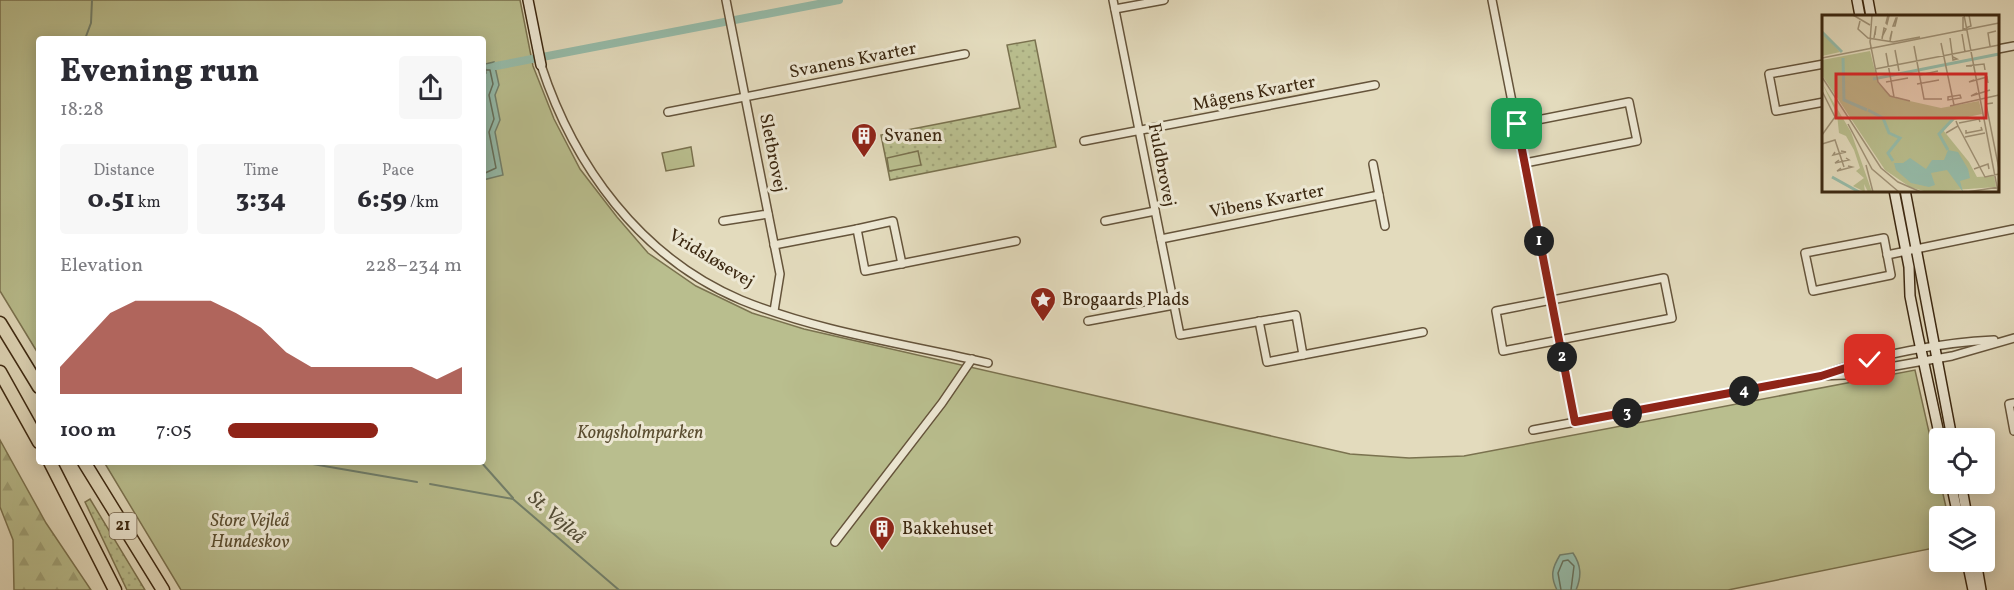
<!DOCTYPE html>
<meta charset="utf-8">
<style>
:root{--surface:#fff;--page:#f7f7f7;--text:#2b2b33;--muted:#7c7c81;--accent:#8f2418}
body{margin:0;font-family:Vollkorn,serif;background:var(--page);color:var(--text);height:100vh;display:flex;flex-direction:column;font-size:22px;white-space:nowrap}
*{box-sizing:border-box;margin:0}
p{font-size:20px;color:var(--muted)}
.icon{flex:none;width:33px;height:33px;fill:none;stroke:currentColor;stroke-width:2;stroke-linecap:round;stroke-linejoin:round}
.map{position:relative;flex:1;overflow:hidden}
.drawer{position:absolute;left:36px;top:36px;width:450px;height:429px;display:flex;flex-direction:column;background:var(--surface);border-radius:6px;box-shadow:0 3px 15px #0003}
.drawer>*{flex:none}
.controls{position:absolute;left:1929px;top:428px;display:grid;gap:12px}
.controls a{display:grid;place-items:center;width:66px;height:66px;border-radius:6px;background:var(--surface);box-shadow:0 3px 15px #0003;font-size:30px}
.pin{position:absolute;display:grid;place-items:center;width:51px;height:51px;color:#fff;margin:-26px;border-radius:12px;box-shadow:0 3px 9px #0006}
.km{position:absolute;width:30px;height:30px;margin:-15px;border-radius:50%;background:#222;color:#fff;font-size:16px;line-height:30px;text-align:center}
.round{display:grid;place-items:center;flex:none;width:63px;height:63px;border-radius:6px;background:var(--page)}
.overview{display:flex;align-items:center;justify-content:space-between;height:102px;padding:0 24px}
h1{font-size:33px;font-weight:800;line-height:45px}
.stats{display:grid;grid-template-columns:repeat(3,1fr);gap:9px;height:102px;padding:6px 24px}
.stats div{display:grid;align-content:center;border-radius:6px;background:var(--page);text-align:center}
.stats b{font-size:26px;font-weight:800}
.stats small{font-size:16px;font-weight:400}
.stats p{font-size:16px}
.chart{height:168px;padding:12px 24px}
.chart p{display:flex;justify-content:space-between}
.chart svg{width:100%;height:108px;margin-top:6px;fill:var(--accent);opacity:.7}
ul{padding:0 24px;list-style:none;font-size:20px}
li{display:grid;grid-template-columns:96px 72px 1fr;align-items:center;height:45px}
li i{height:15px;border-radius:8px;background:var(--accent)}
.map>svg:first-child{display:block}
.grass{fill:url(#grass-dots);stroke:#7a724f;stroke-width:1.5}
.forest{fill:url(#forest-firs);stroke:#7a724f;stroke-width:1.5}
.green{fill:#b9be8e;stroke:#7a724f;stroke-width:1.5}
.water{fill:#96bcaa;stroke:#72806c;stroke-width:1.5}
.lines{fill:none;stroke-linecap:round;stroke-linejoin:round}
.shore{stroke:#68725d;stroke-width:1.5}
.stream{stroke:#72806c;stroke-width:2}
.canal{stroke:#96bcaa;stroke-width:8}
.street-casing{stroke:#65543b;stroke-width:10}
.secondary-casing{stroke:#3b2710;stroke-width:12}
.highway-casing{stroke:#3b2710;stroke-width:15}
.street{stroke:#ede8d4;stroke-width:7}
.secondary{stroke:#ede8d4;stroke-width:9}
.highway{stroke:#e3dbbd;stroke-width:12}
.route-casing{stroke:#fff;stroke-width:12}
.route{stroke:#8f2418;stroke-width:8}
.labels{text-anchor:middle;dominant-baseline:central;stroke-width:6;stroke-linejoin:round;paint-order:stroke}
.shield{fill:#ede8d4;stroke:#70614b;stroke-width:1.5}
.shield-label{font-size:16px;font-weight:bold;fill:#3b2710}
.street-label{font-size:18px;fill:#3b2710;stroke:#ede8d4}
.poi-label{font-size:18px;fill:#3b2710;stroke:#ede8d4;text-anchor:start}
.park-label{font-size:18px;font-style:italic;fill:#5a4d30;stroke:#ede8d4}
.water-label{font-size:20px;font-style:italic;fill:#524c36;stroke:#ede8d4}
.inset-river{fill:none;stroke:#96bcaa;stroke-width:3}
.inset-road{fill:none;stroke:#a09378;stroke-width:1.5}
.view{fill:#d62828;fill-opacity:0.15;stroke:#d62828;stroke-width:3}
.inset-edge{fill:none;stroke:#3b2710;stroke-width:3}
</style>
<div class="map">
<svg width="2014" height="590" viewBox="0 0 2014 590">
<defs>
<pattern id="grass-dots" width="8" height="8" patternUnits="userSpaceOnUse" patternTransform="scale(1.5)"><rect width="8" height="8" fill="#b9be8e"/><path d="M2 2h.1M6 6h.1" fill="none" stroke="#a0a379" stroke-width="1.8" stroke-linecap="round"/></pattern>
<pattern id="forest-firs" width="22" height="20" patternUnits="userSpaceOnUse" patternTransform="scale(1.5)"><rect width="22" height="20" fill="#b9be8e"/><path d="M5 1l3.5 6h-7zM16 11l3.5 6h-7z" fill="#a0a379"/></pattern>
</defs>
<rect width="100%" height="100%" fill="#e3dbbd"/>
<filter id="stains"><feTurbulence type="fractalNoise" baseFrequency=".00333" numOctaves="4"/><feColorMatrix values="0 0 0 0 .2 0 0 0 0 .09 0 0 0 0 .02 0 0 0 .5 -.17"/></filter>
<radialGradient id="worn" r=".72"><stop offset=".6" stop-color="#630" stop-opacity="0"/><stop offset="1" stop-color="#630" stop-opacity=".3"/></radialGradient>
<g class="grass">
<polygon points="1035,40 1056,147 890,180 881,135 1020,108 1007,45"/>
<polygon points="90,499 145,590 127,590 85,502"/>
</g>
<polygon class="forest" points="0,440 46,523 91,590 14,590 13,540 0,507"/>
<g class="green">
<polygon points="0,0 520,0 533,66 554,119 580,169 617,217 648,253 696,286 752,313 804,329 1350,454 1409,458 1464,456 1915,370 1948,516 1940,516 1939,547 1728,590 181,590 104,462 483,462 483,39 39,39 39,355 0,291"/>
<polygon points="691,147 694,166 666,171 662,153"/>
<polygon points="918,151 921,165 889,171 887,158"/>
</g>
<g class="water">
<polygon points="494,62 499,85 495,95 500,120 495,132 503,175 483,180 483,77 486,73 485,64"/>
<path d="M1573,553C1581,565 1582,576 1576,590H1557C1550,576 1552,568 1560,555Z"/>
</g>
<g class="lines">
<g class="shore">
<polyline points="483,70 490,70 493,84 489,95 494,119 489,132 496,168 483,174"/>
<polyline points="1561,590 1558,573 1563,561 1568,560 1574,566 1571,590"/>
</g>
<g class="stream">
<polyline points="85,39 91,23 92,0"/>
<polyline points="301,462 417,482"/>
<polyline points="481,462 513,498"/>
<polyline points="430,484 513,499 619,590"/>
</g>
<polyline class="canal" points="496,66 839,0"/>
<defs>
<g id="street">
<polyline points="726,0 780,274 774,311"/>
<polyline points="1113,0 1180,335 1296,315 1303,355 1423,332"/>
<polyline points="1492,0 1575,422"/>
<polyline points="1115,9 1164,0"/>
<polyline points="1998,49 2014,46"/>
<polyline points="1824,64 1769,74 1776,111 1824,102"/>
<path d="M541,65C574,166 640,257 741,300C819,332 906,344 988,363"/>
<polyline points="668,112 965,54"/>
<polyline points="1517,124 1629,102 1637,141 1525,163"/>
<polyline points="1084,141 1375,85"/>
<polyline points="1373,164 1385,226"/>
<polyline points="723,221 768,214"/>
<polyline points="1105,221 1155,211"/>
<polyline points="857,229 893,221 902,264"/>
<polygon points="1884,238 1891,275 1813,291 1805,253"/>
<polyline points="1161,239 1379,195"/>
<polyline points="774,245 857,229 865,271 1016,241"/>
<polyline points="1887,255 2014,229"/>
<polygon points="1664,278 1672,318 1503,351 1496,311"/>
<polyline points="1088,321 1174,305"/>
<polyline points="1259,321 1267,362 1303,355"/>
<path d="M1826,374C1873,355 1944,342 1994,340"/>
<polyline points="2014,403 2009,404 2014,431"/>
<polyline points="1533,430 1821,376 1844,375 1952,356 2014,338"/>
<polyline points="835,542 942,403 972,359"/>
</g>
<g id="secondary">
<polyline points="528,0 541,65"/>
<polyline points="1857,0 1860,16"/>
<polyline points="1868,0 1871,16"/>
<polyline points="1894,190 1909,267 1910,296 1918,336 1940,438"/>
<polyline points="1905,190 1952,438"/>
<polyline points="1951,483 1958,516"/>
<polyline points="1961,483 1967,516"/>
<polyline points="1967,561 1973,590"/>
<polyline points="1976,561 1981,590"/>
</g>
<g id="highway">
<polyline points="0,323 39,387"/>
<polyline points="0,372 39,442"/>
<polyline points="50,462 115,590"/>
<polyline points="84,462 163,590"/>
</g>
</defs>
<use href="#street" class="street-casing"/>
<use href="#secondary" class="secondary-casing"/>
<use href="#highway" class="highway-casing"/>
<use href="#street" class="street"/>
<use href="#secondary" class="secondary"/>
<use href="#highway" class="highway"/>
</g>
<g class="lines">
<defs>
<polyline id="route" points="1517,124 1575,422 1821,376 1870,360"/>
</defs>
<use href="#route" class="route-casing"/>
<use href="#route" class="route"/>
</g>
<defs>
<symbol id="building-pin" viewBox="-11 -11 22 30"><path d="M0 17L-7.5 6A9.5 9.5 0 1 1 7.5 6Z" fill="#8f2418" stroke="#ede8d4"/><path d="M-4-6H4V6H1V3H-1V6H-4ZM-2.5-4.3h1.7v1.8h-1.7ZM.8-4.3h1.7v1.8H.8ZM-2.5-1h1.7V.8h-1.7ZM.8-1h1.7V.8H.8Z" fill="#fff"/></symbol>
<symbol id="sight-pin" viewBox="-11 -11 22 30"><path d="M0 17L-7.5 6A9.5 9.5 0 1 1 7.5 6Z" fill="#8f2418" stroke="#ede8d4"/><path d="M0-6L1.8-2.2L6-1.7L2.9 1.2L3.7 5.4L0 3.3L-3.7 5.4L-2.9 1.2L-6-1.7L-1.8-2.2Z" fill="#fff"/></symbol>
</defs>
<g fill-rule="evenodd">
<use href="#building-pin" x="849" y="121" width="30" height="40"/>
<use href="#sight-pin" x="1028" y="285" width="30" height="40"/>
<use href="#building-pin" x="867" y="514" width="30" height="40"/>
</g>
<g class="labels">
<rect class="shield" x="109.5" y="513" width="27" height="26" rx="4.5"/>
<g class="shield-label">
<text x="123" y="526">21</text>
</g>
<g class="street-label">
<text transform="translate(853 61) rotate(-11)">Svanens Kvarter</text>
<text transform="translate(1254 94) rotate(-11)">Mågens Kvarter</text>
<text transform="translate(772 153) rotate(79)">Sletbrovej</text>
<text transform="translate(1161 165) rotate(79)">Fuldbrovej</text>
<text transform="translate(1267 202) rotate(-11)">Vibens Kvarter</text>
<text transform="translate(711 259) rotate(31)">Vridsløsevej</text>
</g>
<g class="poi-label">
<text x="884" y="136">Svanen</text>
<text x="1062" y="300">Brogaards Plads</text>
<text x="902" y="529">Bakkehuset</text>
</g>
<g class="park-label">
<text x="640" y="433">Kongsholmparken</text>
<text x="250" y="521">Store Vejleå<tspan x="250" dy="21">Hundeskov</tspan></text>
</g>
<g class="water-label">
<text transform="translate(556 518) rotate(41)">St. Vejleå</text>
</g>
</g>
<g transform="translate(1822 15)">
<rect width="177" height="177" fill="#e3dbbd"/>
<path d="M0,68L29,117L50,177H46L42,169L43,177L31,171L42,163L34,156L38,153L32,135L24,121L17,118L15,99Z" fill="#b9be8e"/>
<path d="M0,18L5,23L18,37L0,41ZM48,36L56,68L70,82L119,93L157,86L160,99L132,105L121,115L147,147L155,162L172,161L174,172L105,177L88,172L63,155L0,60V45Z" fill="#b9be8e"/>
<path d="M126,135L136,137L146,154L148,163L138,166L141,177L125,155L109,158L113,170L107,172L89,168L74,155L72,148H81L88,143L104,154L110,145H122Z" fill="#96bcaa"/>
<path class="inset-river" d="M0,17L20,37M21,43L22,85L45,95M51,64L177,39M46,95L61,103L67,118L78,123L66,138L71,146M126,135L117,119L131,104M10,162L37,177"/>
<path class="inset-road" d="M31,0L48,10M50,0L48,27L56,67L68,81L88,86M66,0L67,1L65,9L64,8ZM142,0L176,177M141,2V14L149,11L147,0M74,3H75L73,11H71ZM38,6L36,14L46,23L71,27L98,22M140,19L143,37M52,23L54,11L53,20M128,23L131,45L135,44L131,42M60,24L62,13L64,14L60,22M68,26L70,16L68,24M119,28L132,90M92,31L102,84H120M168,31L166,18L174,16M73,35L77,56M64,38L72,82M0,43L177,8M150,51H144L162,49L163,55M53,54L177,30M98,60L116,56M0,62L59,153L76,167L99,177M152,65L147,67L165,62L166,68M64,67L86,63M95,69L117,65M0,76L13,102L0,120M155,78L149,81L168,75M138,80L139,83L126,85V82ZM171,88L164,89L177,154M128,91L177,80M137,108L157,104L158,107M26,109L50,154L77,177M136,111L163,162L177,159M144,115V118L160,115L159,112M124,118L136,111L134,106M143,122L163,118M0,129L13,125L22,152M13,137L11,140L24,137L19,136M17,145L13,148L27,145L24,143M44,150L51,177M19,153L15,156L30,152L26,151M152,154L166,149L167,154M145,177L177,172"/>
<path class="view" d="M14,59H164V103H14Z"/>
<rect width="177" height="177" class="inset-edge"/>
</g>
<rect width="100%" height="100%" filter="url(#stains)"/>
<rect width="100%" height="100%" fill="url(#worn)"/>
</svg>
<div class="controls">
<a><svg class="icon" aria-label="locate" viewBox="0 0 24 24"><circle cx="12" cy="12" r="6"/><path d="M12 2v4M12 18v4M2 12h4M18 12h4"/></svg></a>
<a><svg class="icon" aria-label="layers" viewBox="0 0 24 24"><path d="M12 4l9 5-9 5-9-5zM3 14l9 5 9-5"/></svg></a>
</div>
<div class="pin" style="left:1517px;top:124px;background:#1e9e55"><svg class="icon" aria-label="arrive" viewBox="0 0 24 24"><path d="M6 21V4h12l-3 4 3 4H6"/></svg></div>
<div class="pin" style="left:1870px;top:360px;background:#d93025"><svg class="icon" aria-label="check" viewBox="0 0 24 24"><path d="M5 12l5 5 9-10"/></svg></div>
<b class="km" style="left:1539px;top:241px">1</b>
<b class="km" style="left:1562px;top:357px">2</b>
<b class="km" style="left:1627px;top:413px">3</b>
<b class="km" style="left:1744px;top:391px">4</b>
<section class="drawer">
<div class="overview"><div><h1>Evening run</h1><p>18:28</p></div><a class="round"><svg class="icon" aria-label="share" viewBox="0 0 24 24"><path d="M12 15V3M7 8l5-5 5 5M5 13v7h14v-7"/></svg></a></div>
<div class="stats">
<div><p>Distance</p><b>0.51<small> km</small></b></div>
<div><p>Time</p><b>3:34</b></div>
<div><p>Pace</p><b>6:59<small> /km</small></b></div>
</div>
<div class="chart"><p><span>Elevation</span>228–234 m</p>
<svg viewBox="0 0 160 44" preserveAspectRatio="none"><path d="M0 44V33L10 22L20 11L30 6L40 6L50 6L60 6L70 11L80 17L90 27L100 33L110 33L120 33L130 33L140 33L150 38L160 33V44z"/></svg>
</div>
<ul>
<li><b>100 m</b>7:05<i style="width:64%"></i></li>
</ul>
</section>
</div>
